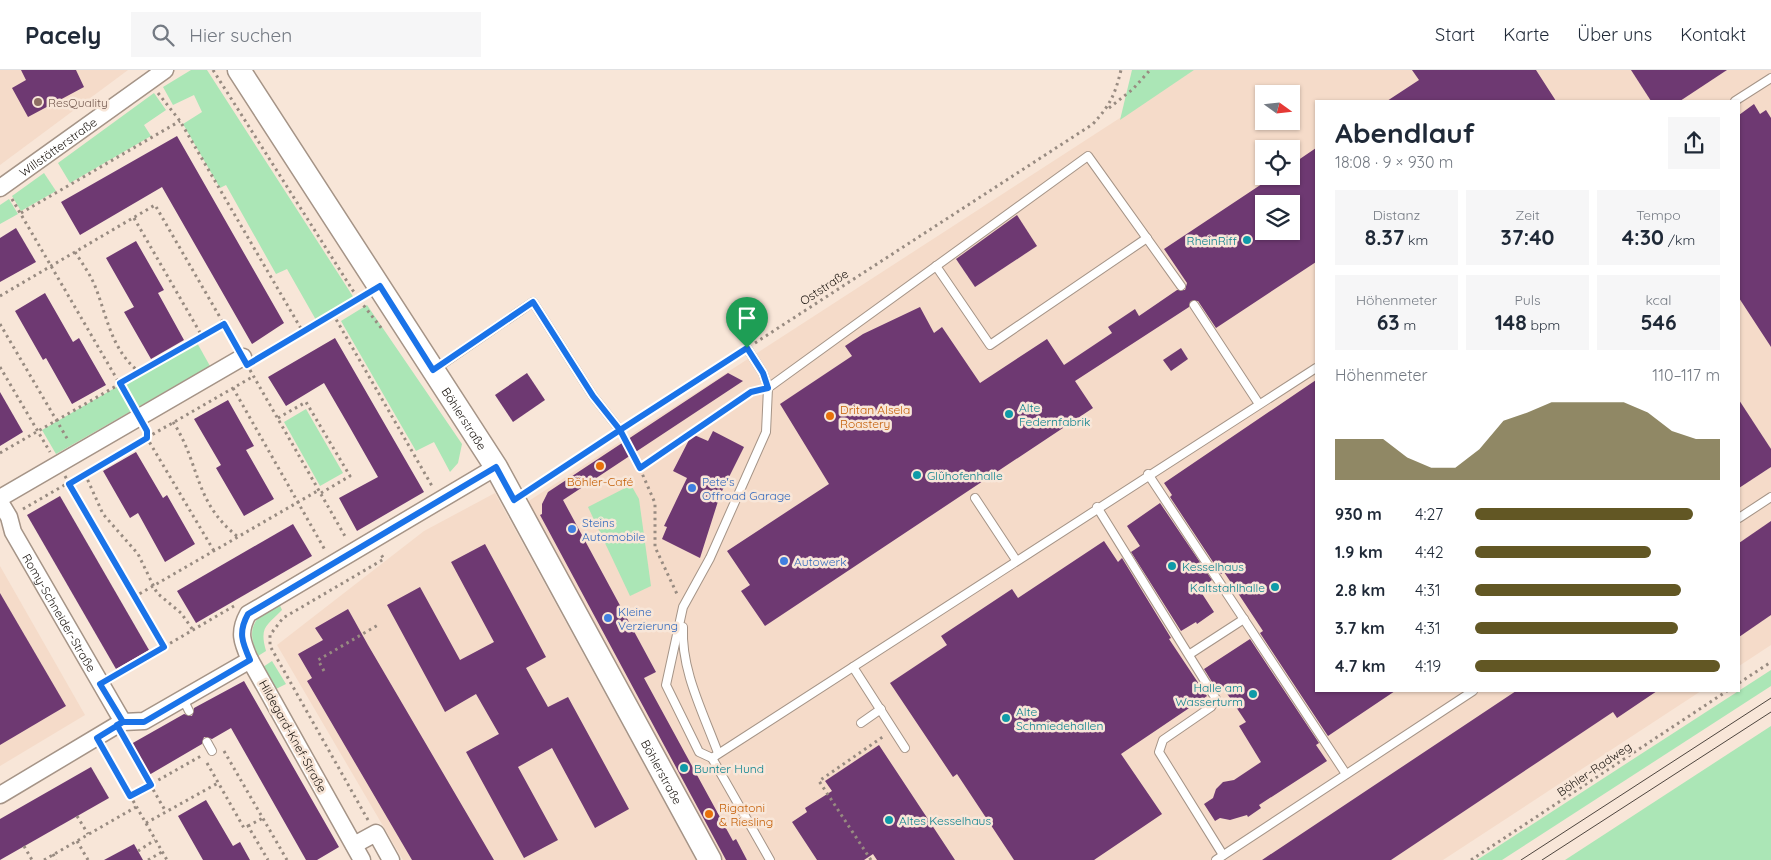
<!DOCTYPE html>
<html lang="de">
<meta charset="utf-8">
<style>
:root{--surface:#fff;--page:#f6f6f7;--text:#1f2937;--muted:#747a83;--line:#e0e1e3;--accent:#625724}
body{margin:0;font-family:Quicksand,sans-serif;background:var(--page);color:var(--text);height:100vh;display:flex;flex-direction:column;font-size:19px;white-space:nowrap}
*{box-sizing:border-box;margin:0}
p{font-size:16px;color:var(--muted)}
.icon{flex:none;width:28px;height:28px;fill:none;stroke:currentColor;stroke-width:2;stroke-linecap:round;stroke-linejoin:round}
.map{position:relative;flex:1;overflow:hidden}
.panel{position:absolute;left:1315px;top:30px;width:425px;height:592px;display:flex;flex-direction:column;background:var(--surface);border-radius:0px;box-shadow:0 1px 4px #0004}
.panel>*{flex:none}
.needle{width:32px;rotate:105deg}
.buttons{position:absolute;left:1255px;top:15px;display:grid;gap:10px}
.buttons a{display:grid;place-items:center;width:45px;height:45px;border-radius:0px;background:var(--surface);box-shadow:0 1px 4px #0004;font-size:25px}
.pin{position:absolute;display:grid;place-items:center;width:42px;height:42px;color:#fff;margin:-51px -21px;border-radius:50% 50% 50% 0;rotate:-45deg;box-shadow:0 0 5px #0007}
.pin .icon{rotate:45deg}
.round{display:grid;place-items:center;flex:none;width:52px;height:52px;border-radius:0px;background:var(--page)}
.headline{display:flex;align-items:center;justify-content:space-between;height:85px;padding:0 20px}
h1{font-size:28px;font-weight:700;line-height:38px}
.stats{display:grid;grid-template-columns:repeat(3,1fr);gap:8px;height:85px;padding:5px 20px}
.stats div{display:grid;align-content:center;border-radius:0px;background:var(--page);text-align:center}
.stats b{font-size:21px;font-weight:700}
.stats small{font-size:14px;font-weight:400}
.stats p{font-size:14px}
.chart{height:140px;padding:10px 20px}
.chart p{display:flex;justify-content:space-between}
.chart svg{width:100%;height:90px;margin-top:5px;fill:var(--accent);opacity:.7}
ul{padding:0 20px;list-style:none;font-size:16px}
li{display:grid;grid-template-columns:80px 60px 1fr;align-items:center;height:38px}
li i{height:12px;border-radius:6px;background:var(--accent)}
header{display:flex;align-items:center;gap:30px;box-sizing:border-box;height:70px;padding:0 25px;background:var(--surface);border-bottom:1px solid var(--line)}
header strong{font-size:24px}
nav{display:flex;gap:28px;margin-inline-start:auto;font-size:18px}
.search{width:350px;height:45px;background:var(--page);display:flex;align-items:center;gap:12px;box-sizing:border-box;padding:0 18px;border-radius:0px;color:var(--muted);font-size:19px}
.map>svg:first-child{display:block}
.built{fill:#f5dbc9;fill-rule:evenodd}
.green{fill:#abe6b6}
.building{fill:#6e3972;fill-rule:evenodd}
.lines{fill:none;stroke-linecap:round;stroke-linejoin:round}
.lane-casing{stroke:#a59487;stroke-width:10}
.street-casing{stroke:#a59487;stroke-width:19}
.secondary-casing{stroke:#a59487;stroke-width:25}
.path{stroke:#988b81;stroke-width:3;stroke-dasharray:2.5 4;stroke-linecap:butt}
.lane{stroke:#fff;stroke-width:8}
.street{stroke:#fff;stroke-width:16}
.secondary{stroke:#fff;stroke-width:22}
.tram{stroke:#4e453e;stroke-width:1}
.route-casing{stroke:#fff;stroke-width:10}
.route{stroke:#1a73e8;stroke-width:6}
.education-dot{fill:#8d6e63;stroke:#f8e6d8;stroke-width:2}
.culture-dot{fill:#0f9aa8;stroke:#f8e6d8;stroke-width:2}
.food-dot{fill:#e8710a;stroke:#f8e6d8;stroke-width:2}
.shop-dot{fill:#3f7fe0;stroke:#f8e6d8;stroke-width:2}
.labels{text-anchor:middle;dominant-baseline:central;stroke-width:5;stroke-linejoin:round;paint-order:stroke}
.education-label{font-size:12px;fill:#785e54;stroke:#f8e6d8;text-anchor:start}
.street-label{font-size:12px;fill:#1c1611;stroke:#f8e6d8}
.culture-label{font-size:12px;fill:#0d838f;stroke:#f8e6d8;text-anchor:start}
.food-label{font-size:12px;fill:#c56008;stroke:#f8e6d8;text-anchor:start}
.shop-label{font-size:12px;fill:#366cbe;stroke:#f8e6d8;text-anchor:start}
</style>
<header>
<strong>Pacely</strong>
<div class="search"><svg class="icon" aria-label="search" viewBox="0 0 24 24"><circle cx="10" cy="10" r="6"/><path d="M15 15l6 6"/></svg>Hier suchen</div>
<nav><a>Start</a><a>Karte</a><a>Über uns</a><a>Kontakt</a></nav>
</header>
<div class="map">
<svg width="1771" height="790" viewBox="0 0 1771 790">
<rect width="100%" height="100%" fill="#f8e6d8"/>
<g class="built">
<polygon points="0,0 128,0 0,95"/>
<path d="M1194,0H1771V575L1739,596V31H1316V621H1701L1443,790H718L524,434ZM1264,24H1291V51H1264ZM1264,79H1291V106H1264ZM1264,134H1291V161H1264Z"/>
<polygon points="495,423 696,790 403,790 277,575 424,461"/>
<polygon points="0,496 85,645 0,696"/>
</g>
<g class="green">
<polygon points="191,0 207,0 354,228 316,250 287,199 276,204 226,115 220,118 183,54 202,42 194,25 173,35 163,17"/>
<polygon points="1132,0 1194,0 1120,50"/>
<polygon points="154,23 166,40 144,55 151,66 70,113 58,93"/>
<polygon points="44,103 56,121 21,141 12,126"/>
<polygon points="9,129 18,144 0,154 0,135"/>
<polygon points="367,235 462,374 458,393 450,402 434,372 416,381 341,251"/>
<polygon points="196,271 210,296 56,384 42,360"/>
<polygon points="306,339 343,403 320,416 284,352"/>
<polygon points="631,415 639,429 651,516 630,526 588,437"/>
<path d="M278,531L282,540C267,556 259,556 266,581L258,586C245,558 254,548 278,531Z"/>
<polygon points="272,591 286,614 276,619 263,597"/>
<polygon points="1771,600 1771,616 1502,790 1477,790"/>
<polygon points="1771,656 1771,790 1565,790"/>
</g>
<g class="building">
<polygon points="21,0 76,0 84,17 28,47 12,18 26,10"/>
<polygon points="1412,0 1536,0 1556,31 1387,31 1419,10"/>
<polygon points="1631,0 1727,0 1680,31 1651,31"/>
<polygon points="1754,34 1760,44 1766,40 1771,48 1771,277 1739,228 1739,45"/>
<polygon points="177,66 284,253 252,274 162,117 80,165 61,132"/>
<path d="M1316,78V192L1216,258L1198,231H1191L1189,237L1075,311L1093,338L765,556L741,521L750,515L727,481L829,414L780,334L852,286L845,276L863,264L920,237L934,263L942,257L980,313L1047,269L1064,295L1112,263L1108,257L1135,239L1139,246L1177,220H1185L1187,213L1164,179L1274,106H1291V95ZM1264,134H1291V161H1264Z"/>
<polygon points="1017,145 1037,176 975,217 956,189"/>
<polygon points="16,158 36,192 0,212 0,168"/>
<polygon points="136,171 164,220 158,223 184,270 151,289 124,242 134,237 106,188"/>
<polygon points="45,223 73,272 79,268 106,315 72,334 46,288 43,290 15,241"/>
<polygon points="335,268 424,422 357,461 339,428 378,407 349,356 324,313 286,336 268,307"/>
<polygon points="1181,278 1188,289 1171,301 1163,290"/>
<polygon points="527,303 545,330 513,352 495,325"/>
<polygon points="728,303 743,311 563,430 656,602 644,608 733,771 736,769 747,790 726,790 540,445 542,444 542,434 548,422"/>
<polygon points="1316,310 1316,621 1395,621 1328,666 1260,563 1263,561 1224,502 1221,504 1170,427 1172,425 1164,413"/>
<polygon points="0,322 23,362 0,376"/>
<polygon points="228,330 254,376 246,380 274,429 244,446 216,398 221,395 194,349"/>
<polygon points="1739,330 1771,379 1771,397 1739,418"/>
<polygon points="713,361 744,377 720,425 700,488 662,469 667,457 664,456 687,408 673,401 692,364 708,371"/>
<polygon points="136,382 163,428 167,425 195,474 165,492 138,443 130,448 103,401"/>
<polygon points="60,426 149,580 116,599 27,445"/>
<polygon points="1160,433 1212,510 1199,519 1214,542 1197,554 1196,552 1181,561 1131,482 1140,476 1127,456"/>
<polygon points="1771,451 1771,545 1739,567 1739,473"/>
<polygon points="293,454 312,486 196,553 177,521"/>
<polygon points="1104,471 1118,492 1122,488 1171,568 1169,569 1207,626 1121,684 1162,744 1094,790 1014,790 957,704 953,707 890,613 947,575 941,566 1012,519 1018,528"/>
<polygon points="485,474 546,587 526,598 548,637 568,627 629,739 595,758 552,678 518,697 558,770 524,788 466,682 499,664 476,624 445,642 387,535 420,517 460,590 494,572 451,492"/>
<polygon points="0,523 66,636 0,675"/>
<polygon points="348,539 368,575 494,790 412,790 307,611 312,608 298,584 323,570 315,558"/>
<polygon points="1250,569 1319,673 1316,675 1327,691 1259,735 1261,738 1248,747 1247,745 1230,750 1220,748 1215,751 1204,734 1213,728 1216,719 1223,712 1234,710 1261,692 1239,656 1246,652 1222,616 1217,620 1204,599"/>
<polygon points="244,611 339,777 317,790 306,790 231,658 212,669 204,667 202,674 149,705 131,674 184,644 192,646 194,638"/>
<polygon points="1516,621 1657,621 1617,648 1613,642 1391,790 1262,790"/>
<polygon points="879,675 955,790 877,790 873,784 864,790 817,790 792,752 807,742 805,738 832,721 825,711"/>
<polygon points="91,697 109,728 0,790 0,749"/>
<polygon points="206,730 233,776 240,772 250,790 203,790 178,746"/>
<polygon points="134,774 143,790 104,790"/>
</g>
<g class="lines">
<defs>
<g id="lane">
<polyline points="1735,31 1771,8"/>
<polyline points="936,196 990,275 1147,168"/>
<polyline points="1194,235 1259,334"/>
<polyline points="435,299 533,232 593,326 620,360"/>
<polyline points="768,318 1088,86 1181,216"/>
<polyline points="1148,404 1346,704"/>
<polyline points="975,428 1016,490"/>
<polyline points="1097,437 1216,629 1211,637 1163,670 1159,682 1223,785"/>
<polyline points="1739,448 1771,427"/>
<path d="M683,557C681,601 703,642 718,683"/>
<polyline points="1190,584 1244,549"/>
<polyline points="853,597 905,678"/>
<polyline points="183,629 189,641"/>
<polyline points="861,653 881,639"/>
<polyline points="207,672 212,681"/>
<polyline points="712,688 699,682 666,615 683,537 710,488 766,362 768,318 763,303 747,278"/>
<polyline points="770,790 712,688 1316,298"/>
<polyline points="1216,790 1473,621"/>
</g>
<g id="street">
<path id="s1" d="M0,118L165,0"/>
<polyline points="0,428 243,287"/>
<path id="s2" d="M0,432L9,447L13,462L123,652"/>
<polyline points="0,725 117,655 123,652 144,651 250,590"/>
<polyline points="354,775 376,763 391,790"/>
<path d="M362,790L250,590C242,572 238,562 248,544L496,397"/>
</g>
<g id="secondary">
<path id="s3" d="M239,0L496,397L710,790"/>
</g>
</defs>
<use href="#lane" class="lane-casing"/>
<use href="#street" class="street-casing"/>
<use href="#secondary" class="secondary-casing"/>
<g class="path">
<polyline points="213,0 357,227 382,259"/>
<polyline points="158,23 180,51 303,262"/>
<polyline points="1109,38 1133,19 1150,0"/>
<polyline points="12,129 132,335"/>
<polyline points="21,143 180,51"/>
<polyline points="134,148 202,266"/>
<path d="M75,182C82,193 90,204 95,216C107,246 111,279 138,301"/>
<polyline points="0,226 155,135 236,275"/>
<polyline points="333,244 432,416"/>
<polyline points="0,254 68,370"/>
<path d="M755,273L1093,54C1110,35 1115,25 1121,0"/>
<polyline points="259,288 359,229"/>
<polyline points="0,297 50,382"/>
<polyline points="250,300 346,468"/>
<polyline points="233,318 325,480"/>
<polyline points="278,348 306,332 350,406 321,423"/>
<path d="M173,352C201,395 193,431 238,467"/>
<polyline points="629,354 737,284"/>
<polyline points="147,360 147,368 214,481"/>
<polyline points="627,369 655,433 655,477 677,524"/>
<polyline points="0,383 224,254"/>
<polyline points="640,398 751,322 758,320"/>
<polyline points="85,404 103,444 138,484 157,523 181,543 193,560"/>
<polyline points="65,406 164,577"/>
<polyline points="529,420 612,366"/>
<polyline points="23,439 254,306"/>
<polyline points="134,527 319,420"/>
<polyline points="324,601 318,590 378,555"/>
<polyline points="114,606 234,536"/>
<polyline points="1739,613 1771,592"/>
<polyline points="124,669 166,742"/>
<polyline points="104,680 167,790"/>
<polyline points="224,681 287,790"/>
<polyline points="207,693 244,758 248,756 268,790"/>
<polyline points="130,726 201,686"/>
<polyline points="77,746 88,764"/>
<polyline points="368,750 270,576 270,565 283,548 384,489 380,483"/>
<polyline points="146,753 218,713"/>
<polyline points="248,756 263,748"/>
<polyline points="77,771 88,790"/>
<polyline points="24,776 32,790"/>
<polyline points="138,781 155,770"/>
<polyline points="53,784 56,790"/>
<polyline points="44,790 136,737"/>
<polyline points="148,790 162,782"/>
<polyline points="871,790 819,711 884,666"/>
<polyline points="1471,790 1727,621"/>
</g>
<use href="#lane" class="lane"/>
<use href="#street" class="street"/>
<use href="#secondary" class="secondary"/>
<g class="tram">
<polyline points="1521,790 1771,628"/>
<polyline points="1542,790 1771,642"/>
</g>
</g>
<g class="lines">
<defs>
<path id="route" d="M747,278L620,360L593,326L533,232L433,300L380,216L247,295L224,254L120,313L147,361V368L69,414L164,577L100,614L123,652L117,655L151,715L130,726L97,668L123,652H144L250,590C242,572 238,562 248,544L496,397L514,430L620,360L640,398L751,322L768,318L763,303L747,278"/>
</defs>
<use href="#route" class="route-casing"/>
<use href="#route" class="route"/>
</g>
<circle class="education-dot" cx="38" cy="32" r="5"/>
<g class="culture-dot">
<circle cx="1247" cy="170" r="5"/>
<circle cx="1009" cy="344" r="5"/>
<circle cx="917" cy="405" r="5"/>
<circle cx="1172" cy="496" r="5"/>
<circle cx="1275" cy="517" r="5"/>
<circle cx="1253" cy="624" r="5"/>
<circle cx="1006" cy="648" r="5"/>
<circle cx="684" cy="698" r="5"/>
<circle cx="889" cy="750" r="5"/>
</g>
<g class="food-dot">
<circle cx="830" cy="346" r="5"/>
<circle cx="600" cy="396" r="5"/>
<circle cx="709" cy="744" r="5"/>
</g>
<g class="shop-dot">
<circle cx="692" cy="418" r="5"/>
<circle cx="572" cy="459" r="5"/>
<circle cx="784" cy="491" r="5"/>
<circle cx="608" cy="548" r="5"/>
</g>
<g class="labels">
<g class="education-label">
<text x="48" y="32">ResQuality</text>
</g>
<g class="street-label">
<text stroke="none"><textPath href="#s1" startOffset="71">Willstätterstraße</textPath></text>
<text transform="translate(824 217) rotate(-33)">Oststraße</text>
<text stroke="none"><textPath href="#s3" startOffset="415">Böhlerstraße</textPath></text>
<text stroke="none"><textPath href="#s2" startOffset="126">Romy-Schneider-Straße</textPath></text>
<text transform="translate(293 666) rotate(61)">Hildegard-Knef-Straße</text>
<text transform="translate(1594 699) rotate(-34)">Böhler-Radweg</text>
<text stroke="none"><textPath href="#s3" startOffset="820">Böhlerstraße</textPath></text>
</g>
<g class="culture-label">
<text x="1237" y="170" text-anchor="end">RheinRiff</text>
<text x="1019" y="337">Alte<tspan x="1019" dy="14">Federnfabrik</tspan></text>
<text x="927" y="405">Glühofenhalle</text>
<text x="1182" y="496">Kesselhaus</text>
<text x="1265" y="517" text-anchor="end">Kaltstahlhalle</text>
<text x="1243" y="617" text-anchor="end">Halle am<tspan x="1243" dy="14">Wasserturm</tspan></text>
<text x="1016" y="641">Alte<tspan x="1016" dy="14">Schmiedehallen</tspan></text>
<text x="694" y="698">Bunter Hund</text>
<text x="899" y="750">Altes Kesselhaus</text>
</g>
<g class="food-label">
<text x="840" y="339">Dritan Alsela<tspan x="840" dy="14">Roastery</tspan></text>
<text x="600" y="411" text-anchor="middle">Böhler-Café</text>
<text x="719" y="737">Rigatoni<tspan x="719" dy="14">&amp; Riesling</tspan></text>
</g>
<g class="shop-label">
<text x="702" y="411">Pete's<tspan x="702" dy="14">Offroad Garage</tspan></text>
<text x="582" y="452">Steins<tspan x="582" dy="14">Automobile</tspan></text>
<text x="794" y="491">Autowerk</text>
<text x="618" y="541">Kleine<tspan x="618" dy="14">Verzierung</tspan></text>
</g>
</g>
</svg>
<div class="buttons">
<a><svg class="needle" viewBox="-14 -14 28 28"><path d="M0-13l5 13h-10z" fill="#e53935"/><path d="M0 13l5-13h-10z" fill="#747a83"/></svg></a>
<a><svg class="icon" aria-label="locate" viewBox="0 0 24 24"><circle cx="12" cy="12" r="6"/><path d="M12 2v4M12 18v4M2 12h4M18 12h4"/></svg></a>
<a><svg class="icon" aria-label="layers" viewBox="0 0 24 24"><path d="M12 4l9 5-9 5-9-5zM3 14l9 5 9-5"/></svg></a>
</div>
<div class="pin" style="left:747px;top:278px;background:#1e9e55"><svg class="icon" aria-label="arrive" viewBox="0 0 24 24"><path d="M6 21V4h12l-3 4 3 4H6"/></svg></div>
<section class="panel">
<div class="headline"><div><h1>Abendlauf</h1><p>18:08 · 9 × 930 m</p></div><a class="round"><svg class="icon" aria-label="share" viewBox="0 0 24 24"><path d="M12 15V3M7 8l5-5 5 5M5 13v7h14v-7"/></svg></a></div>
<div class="stats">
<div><p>Distanz</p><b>8.37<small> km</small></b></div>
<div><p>Zeit</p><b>37:40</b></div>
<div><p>Tempo</p><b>4:30<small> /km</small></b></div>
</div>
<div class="stats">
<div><p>Höhenmeter</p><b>63<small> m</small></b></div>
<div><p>Puls</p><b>148<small> bpm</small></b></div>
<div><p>kcal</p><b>546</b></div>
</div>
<div class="chart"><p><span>Höhenmeter</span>110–117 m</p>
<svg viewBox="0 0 160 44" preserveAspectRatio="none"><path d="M0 44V24L10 24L20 24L30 33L40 38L50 38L60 29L70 15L80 11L90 6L100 6L110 6L120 6L130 11L140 20L150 24L160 24V44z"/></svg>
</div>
<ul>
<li><b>930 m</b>4:27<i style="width:89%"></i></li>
<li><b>1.9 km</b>4:42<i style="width:72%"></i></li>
<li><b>2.8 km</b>4:31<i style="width:84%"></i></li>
<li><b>3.7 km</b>4:31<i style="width:83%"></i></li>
<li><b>4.7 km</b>4:19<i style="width:100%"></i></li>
</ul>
</section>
</div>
